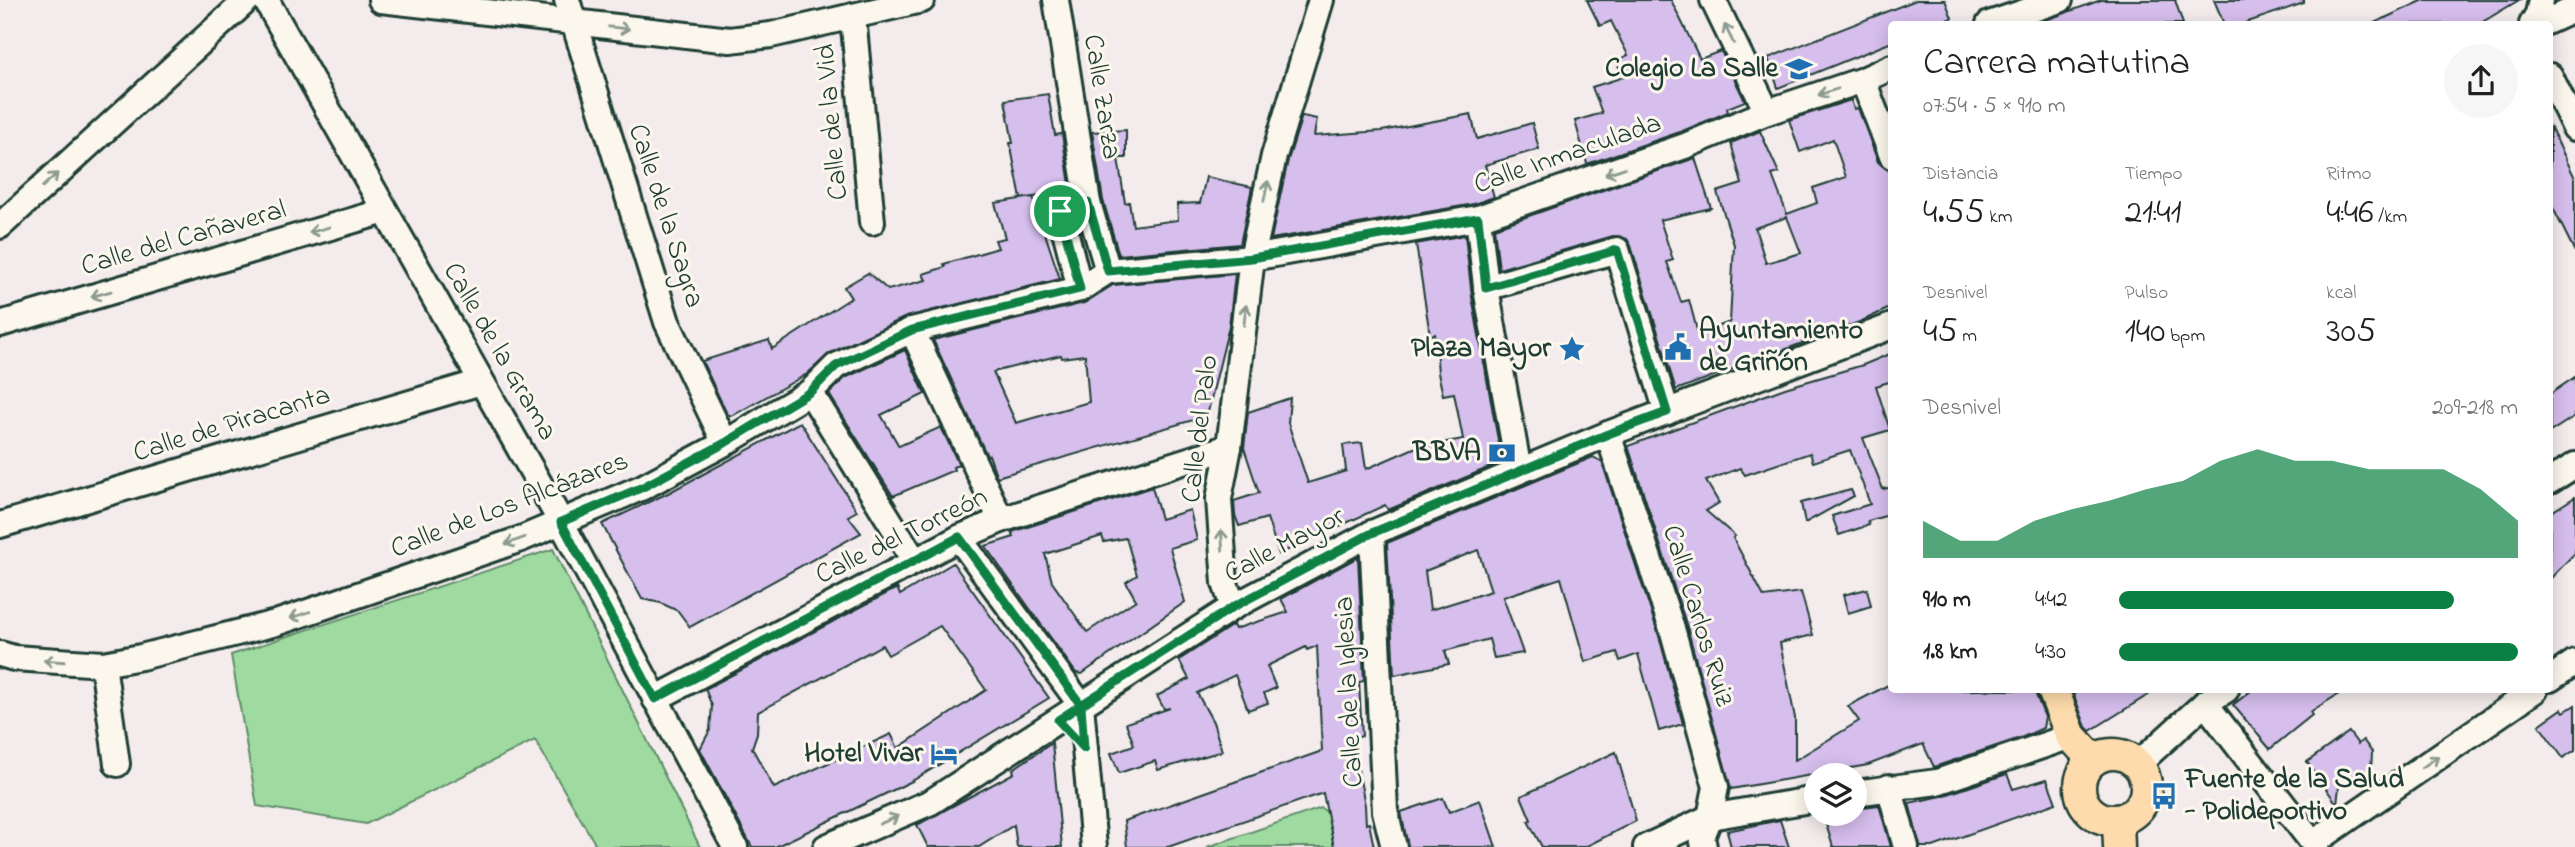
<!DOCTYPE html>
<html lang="es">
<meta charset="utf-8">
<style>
:root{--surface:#fff;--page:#f6f6f6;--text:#202124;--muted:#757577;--accent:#0b8043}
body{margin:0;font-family:"Indie Flower",sans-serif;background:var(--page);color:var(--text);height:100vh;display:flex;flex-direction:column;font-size:26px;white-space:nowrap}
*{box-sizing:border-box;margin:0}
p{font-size:23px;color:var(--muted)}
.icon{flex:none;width:38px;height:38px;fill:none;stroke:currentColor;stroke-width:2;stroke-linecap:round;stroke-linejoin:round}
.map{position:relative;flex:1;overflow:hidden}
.sheet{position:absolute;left:1888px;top:21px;width:665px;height:672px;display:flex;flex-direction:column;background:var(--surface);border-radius:7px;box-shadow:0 4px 18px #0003}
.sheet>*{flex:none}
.controls{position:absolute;left:1804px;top:763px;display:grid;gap:14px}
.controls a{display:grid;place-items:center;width:63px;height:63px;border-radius:50%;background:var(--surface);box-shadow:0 4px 18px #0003;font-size:35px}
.pin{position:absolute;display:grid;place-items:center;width:60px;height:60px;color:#fff;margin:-30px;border:4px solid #fff;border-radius:50%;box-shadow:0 2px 7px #0007}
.round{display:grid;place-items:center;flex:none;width:74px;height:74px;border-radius:37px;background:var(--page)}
.head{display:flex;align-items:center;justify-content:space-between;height:119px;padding:0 35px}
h1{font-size:38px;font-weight:600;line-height:52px}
.figures{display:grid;grid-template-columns:repeat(3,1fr);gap:10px;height:119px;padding:7px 35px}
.figures div{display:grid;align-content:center}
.figures b{font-size:35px;font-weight:600}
.figures small{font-size:19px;font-weight:400}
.figures p{font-size:19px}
.chart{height:196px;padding:14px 35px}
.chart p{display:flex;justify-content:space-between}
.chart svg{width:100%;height:126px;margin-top:7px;fill:var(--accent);opacity:.7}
ul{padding:0 35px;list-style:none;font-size:23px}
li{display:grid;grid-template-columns:112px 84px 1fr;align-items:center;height:52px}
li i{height:18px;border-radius:9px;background:var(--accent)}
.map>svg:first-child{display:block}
.green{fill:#9fdaa0;stroke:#5f8c6a;stroke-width:2}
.building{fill:#d6beed;stroke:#1f3d34;stroke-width:2;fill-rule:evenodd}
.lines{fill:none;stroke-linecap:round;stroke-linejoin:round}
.minor-casing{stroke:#1f3d34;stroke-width:30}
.major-casing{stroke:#1f3d34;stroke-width:35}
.minor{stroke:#fbf7ec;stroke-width:24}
.major{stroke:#fedbac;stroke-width:30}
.oneway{stroke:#8d9a90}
.route-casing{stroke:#fff;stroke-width:14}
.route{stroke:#0b8043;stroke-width:9}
.labels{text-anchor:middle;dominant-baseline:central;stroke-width:6;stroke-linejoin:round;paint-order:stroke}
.poi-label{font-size:28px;font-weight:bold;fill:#1f3d34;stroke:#fbf7ec;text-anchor:end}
.street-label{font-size:28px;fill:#1f3d34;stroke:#fbf7ec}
</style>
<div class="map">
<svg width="2575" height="847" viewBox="0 0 2575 847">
<rect width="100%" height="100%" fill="#f4ecec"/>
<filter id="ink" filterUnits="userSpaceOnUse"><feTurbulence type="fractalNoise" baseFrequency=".0143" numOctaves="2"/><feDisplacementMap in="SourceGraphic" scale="14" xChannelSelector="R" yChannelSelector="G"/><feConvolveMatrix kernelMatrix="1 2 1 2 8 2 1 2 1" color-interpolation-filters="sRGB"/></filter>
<g filter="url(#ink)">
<g class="green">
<polygon points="553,549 700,847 597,847 535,740 366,824 257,806 231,655"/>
<polygon points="1321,808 1327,812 1335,847 1207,847"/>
</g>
<g class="building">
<polygon points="1587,0 1671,0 1700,59 1721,51 1745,101 1727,108 1728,112 1680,132 1587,164 1575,121 1602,113 1592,87 1624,77 1616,61 1628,55 1611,21 1600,26"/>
<polygon points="1916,0 1945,0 1952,18 1936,24 1892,24 1892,42 1778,88 1768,58"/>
<polygon points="2101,0 2175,0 2183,24 2041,24 2040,22"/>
<polygon points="2214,0 2304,0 2304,3 2242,24 2224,24"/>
<polygon points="2424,0 2519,0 2479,24 2372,24"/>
<polygon points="1048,94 1055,135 1062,134 1071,191 1021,199 1010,143 1013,143 1005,100"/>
<path d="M1851,100L1854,109L1858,108L1878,162L1892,173V307L1862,321L1676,390L1631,246L1627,239L1613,236L1499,269L1494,228L1695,158L1711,208L1660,220L1673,260L1667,262L1681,302L1689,300L1698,334L1730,322L1734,245L1717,192L1742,184L1731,143L1760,131L1779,173L1772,175L1787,214L1817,203L1813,188L1846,177L1833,139L1800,152L1789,120ZM1787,217L1801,253L1766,263L1755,228Z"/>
<polygon points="1471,114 1477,139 1532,123 1539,149 1485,165 1494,197 1474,204 1271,239 1288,160 1302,116 1317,119 1314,136 1382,131"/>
<polygon points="2550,126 2575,178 2575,252 2550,202"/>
<polygon points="1126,130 1126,158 1118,158 1125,203 1129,202 1133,226 1178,220 1177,204 1200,203 1206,177 1252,187 1240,244 1119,255 1103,200 1092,132"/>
<polygon points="1033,197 1060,279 906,317 830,353 807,374 732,416 727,414 702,361 769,340 772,349 851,298 844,287 868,273 888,290 926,280 923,274 945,267 944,264 998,248 995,240 1005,238 995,203"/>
<polygon points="1465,235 1472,297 1502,462 1388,510 1385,505 1279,554 1267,518 1239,526 1235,515 1234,501 1259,493 1244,448 1248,412 1290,398 1288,423 1308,483 1346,471 1343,445 1362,443 1366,469 1414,448 1463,439 1454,393 1443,395 1438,373 1435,334 1430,335 1416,244"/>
<path d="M1235,274L1229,326L1207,416L997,477L989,455L987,456L933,340L1084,303L1113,285ZM1061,355L1062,358L1085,355L1089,402L1016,423L993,372Z"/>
<polygon points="905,350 925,394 881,415 899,446 941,427 959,465 953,467 954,470 893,496 829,394 845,378"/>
<polygon points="1892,353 1892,381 1876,386 1890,430 1863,438 1883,489 1892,487 1892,514 1868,521 1869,525 1839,535 1832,516 1870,504 1850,450 1813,462 1810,453 1745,475 1740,468 1706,481 1719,503 1706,511 1735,536 1733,538 1764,597 1801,592 1813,635 1780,643 1795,718 1795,760 1859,721 1848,706 1892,683 1892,690 2034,690 2045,717 2043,728 2023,737 1934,767 1923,744 1868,765 1731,789 1687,627 1628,446 1785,388 1863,365"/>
<polygon points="2575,377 2575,416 2550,432 2550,394"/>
<polygon points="800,422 857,511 848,516 861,533 690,627 678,611 661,603 642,599 602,524 668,493"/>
<path d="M1593,457L1602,462L1659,636L1683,724L1659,731L1638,654L1620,661L1617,652L1585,662L1561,578L1503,597L1523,653L1494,658L1489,639L1445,651L1449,664L1394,675L1387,543ZM1478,550L1491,591L1430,610L1425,571Z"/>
<path d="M1152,487L1161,519L1190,510L1197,540L1170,548L1185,602L1089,669L1082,674L1076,673L985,546L1014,537L1012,532ZM1102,536L1104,542L1126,538L1137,575L1126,582L1136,600L1087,632L1052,582L1045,554Z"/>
<polygon points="1851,490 1854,496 1805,523 1801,503"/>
<polygon points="2575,497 2575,553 2550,579 2550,513"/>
<polygon points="1358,557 1364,681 1359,682 1362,736 1352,739 1365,805 1366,824 1369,823 1374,847 1334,847 1323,793 1168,847 1127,847 1124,821 1322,751 1317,646 1307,650 1306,647 1267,666 1276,688 1264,693 1268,703 1248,710 1235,675 1197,693 1213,722 1222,751 1158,770 1155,761 1119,773 1111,753 1134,745 1126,723 1170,708 1164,709 1157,696 1189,679 1179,660 1233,625 1235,629 1288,612 1281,599"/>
<path d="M953,563L1049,698L912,781L775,847H752L700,749L710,730L712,706L705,689L897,588L900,595ZM940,626L986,690L898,748L891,734L774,788L752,748L757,733L758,712L882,645L888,655Z"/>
<polygon points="1867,589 1871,606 1848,613 1843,595"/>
<polygon points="2072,690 2156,690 2090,731 2086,727"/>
<polygon points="2252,690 2345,690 2310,712 2312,715 2270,749 2233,705"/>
<polygon points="2575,705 2575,750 2563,758 2539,725 2562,709 2564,712"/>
<polygon points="2349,732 2358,744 2363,740 2372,752 2371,772 2362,771 2339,787 2337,804 2307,762"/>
<polygon points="1052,743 1062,847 1017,847 1014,825 979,847 928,847 917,825 1014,773 1013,769"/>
<polygon points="1616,752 1636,821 1585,847 1542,847 1528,821 1531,820 1521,796"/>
<polygon points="2007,774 2013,789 2047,779 2056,803 1933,847 1920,847 1909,803 1942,796"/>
<polygon points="1443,798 1449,812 1480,800 1496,847 1408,847 1401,812"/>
<polygon points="1879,805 1891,847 1833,847 1823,814 1855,814 1855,808"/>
<polygon points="1780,820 1789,847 1731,847 1727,831"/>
</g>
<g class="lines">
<defs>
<g id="minor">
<polyline points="266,0 561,522 735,847"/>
<polyline points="381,0 730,40 771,35 922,0"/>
<polyline points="567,0 667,322 725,443"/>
<polyline points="1056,0 1088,203 1108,271"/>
<polyline points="1713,0 1767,112"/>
<polyline points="853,16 872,222"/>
<polyline points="1989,24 2060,0"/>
<polyline points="2532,24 2538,14 2541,0"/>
<polyline points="2542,24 2575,9"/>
<polyline points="2550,76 2575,128"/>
<polyline points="1863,80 1892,156"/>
<polyline points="1478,218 1487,294 1519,471"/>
<polyline points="0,226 247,0"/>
<polyline points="1486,288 1617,250 1667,412"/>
<polyline points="1080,289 1060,211 1088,203"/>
<polyline points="0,324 385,211"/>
<polyline points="912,330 1001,520"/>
<polyline points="810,392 914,560"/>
<polyline points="1608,434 1673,632 1716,787 1710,817 1702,837 1704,847"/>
<polyline points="2550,481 2575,465"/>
<polyline points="0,525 481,382"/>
<polyline points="1372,533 1385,811 1394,847"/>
<polyline points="959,538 1081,705"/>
<polyline points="1233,607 1225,583 1219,499 1229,447 1252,258 1274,156 1321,0"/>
<polyline points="0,654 14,658 103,664 141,657 276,623 521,539 643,487 725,443 810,392 836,366 912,330 1080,289 1108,271 1252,258 1478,218 1685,146 1767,112 1863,80 1892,67"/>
<polyline points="103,664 117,764"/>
<polyline points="2550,679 2575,662"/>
<polyline points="655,699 959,538 1001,520 1229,447"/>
<polyline points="2205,703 2316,847"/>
<polyline points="1081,705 1094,847"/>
<polyline points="2138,764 2205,703 2226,690"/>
<polyline points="1889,787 1906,847"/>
<polyline points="1855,793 1937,782 2071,736"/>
<polyline points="2313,843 2535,690"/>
<polyline points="826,847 931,802 1233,607 1372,533 1608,434 1892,326"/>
<polyline points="1646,847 1710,817 1816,799"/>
</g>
<g id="major">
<polyline points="2053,690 2071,736 2093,760"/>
<circle cx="2113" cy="787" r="33"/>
<polyline points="2118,820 2119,847"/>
</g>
</defs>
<use href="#minor" class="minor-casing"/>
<use href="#major" class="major-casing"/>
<use href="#minor" class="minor"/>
<use href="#major" class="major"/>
</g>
<defs><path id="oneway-shaft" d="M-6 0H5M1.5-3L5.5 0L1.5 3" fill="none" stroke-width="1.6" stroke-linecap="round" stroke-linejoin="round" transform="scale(1.75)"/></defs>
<g class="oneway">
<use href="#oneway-shaft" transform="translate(619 28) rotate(6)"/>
<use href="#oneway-shaft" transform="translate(1729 34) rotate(-116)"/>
<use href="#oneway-shaft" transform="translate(1828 92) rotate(162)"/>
<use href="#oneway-shaft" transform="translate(1615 171) rotate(161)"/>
<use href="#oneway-shaft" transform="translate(50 180) rotate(-42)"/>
<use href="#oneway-shaft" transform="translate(1266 191) rotate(-78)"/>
<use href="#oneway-shaft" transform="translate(319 230) rotate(164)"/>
<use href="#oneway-shaft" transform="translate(101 294) rotate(164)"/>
<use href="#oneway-shaft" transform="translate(1245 315) rotate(-83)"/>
<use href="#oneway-shaft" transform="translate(1222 540) rotate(-94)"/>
<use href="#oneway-shaft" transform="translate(515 541) rotate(160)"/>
<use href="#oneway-shaft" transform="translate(300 615) rotate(161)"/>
<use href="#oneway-shaft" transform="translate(54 661) rotate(-176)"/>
<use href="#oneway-shaft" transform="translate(2430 762) rotate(-35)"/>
<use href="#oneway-shaft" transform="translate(889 820) rotate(-23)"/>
</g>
</g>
<g class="lines" filter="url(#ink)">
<defs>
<polyline id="route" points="1060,211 1080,289 912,330 836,366 810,392 725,443 643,487 561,522 655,699 959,537 1081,705 1058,720 1084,748 1081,705 1233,607 1372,533 1608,434 1667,412 1617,250 1486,288 1478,218 1252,258 1108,271 1088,203 1060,211"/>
</defs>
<use href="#route" class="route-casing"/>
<use href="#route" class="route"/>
</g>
<defs>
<symbol id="school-bare" viewBox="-9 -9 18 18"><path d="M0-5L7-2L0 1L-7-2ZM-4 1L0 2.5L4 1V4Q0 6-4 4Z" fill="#1f6fb2" stroke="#fbf7ec" stroke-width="2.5" paint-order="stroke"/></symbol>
<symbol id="civic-bare" viewBox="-9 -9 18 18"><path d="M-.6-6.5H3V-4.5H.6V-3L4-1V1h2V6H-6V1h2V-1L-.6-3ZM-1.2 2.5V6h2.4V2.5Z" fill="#1f6fb2" stroke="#fbf7ec" stroke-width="2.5" paint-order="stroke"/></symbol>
<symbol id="sight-bare" viewBox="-9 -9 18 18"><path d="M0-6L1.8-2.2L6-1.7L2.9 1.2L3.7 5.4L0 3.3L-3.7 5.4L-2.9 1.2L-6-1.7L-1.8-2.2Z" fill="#1f6fb2" stroke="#fbf7ec" stroke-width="2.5" paint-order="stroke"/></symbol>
<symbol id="bank-bare" viewBox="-9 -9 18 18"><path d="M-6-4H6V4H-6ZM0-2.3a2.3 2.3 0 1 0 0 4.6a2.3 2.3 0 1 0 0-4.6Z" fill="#1f6fb2" stroke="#fbf7ec" stroke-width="2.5" paint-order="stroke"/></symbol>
<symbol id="hotel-bare" viewBox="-9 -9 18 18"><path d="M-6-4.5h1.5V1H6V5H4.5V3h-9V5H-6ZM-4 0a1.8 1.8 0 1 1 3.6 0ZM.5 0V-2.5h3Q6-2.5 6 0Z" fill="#1f6fb2" stroke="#fbf7ec" stroke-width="2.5" paint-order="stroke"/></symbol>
<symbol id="bus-bare" viewBox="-9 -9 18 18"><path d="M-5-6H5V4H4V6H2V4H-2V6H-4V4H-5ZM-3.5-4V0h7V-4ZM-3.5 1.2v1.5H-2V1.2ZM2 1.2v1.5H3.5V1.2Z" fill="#1f6fb2" stroke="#fbf7ec" stroke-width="2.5" paint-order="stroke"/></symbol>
</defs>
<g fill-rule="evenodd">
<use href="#school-bare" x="1780" y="50" width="38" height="38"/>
<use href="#civic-bare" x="1659" y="328" width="38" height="38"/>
<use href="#sight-bare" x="1553" y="330" width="38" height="38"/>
<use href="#bank-bare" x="1483" y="434" width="38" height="38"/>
<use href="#hotel-bare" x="925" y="735" width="38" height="38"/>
<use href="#bus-bare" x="2145" y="777" width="38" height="38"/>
</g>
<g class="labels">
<g class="poi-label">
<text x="1778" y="69">Colegio La Salle</text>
<text x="1699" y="331" text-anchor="start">Ayuntamiento<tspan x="1699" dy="32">de Griñón</tspan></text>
<text x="1551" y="349">Plaza Mayor</text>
<text x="1481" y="453">BBVA</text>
<text x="923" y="754">Hotel Vivar</text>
<text x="2185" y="780" text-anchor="start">Fuente de la Salud<tspan x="2185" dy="32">- Polideportivo</tspan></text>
</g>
<g class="street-label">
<text transform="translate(1101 97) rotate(81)">Calle Zarza</text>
<text transform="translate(833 122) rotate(-95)">Calle de la Vid</text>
<text transform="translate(1568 155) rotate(-19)">Calle Inmaculada</text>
<text transform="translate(665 216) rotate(72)">Calle de la Sagra</text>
<text transform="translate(184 239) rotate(-16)">Calle del Cañaveral</text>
<text transform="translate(499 352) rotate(60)">Calle de la Grama</text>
<text transform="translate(232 425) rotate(-17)">Calle de Piracanta</text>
<text transform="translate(1201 429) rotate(-83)">Calle del Palo</text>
<text transform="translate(510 506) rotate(-21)">Calle de Los Alcázares</text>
<text transform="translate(902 537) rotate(-26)">Calle del Torreón</text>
<text transform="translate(1285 546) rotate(-28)">Calle Mayor</text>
<text transform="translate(1697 616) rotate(73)">Calle Carlos Ruiz</text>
<text transform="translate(1350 692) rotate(-93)">Calle de la Iglesia</text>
</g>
</g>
</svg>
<div class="controls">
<a><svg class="icon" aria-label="layers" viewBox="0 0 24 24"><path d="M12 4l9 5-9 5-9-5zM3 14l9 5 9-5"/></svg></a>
</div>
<div class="pin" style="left:1060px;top:211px;background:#1e9e55"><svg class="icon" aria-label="arrive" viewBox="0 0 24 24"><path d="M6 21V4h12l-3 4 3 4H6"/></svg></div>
<section class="sheet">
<div class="head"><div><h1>Carrera matutina</h1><p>07:54 · 5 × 910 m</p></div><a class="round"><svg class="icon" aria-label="share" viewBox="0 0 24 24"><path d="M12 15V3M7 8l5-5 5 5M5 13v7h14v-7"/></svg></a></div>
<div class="figures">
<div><p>Distancia</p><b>4.55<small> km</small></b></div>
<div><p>Tiempo</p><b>21:41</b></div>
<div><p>Ritmo</p><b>4:46<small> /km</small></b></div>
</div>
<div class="figures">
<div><p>Desnivel</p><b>45<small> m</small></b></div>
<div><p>Pulso</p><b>140<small> bpm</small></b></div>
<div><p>kcal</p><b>305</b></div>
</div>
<div class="chart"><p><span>Desnivel</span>209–218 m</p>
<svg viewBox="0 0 160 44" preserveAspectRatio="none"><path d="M0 44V31L10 38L20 38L30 31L40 27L50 24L60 20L70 17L80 10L90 6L100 10L110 10L120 13L130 13L140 13L150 20L160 31V44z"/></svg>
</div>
<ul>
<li><b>910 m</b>4:42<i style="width:84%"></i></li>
<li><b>1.8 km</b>4:30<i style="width:100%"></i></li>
</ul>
</section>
</div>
